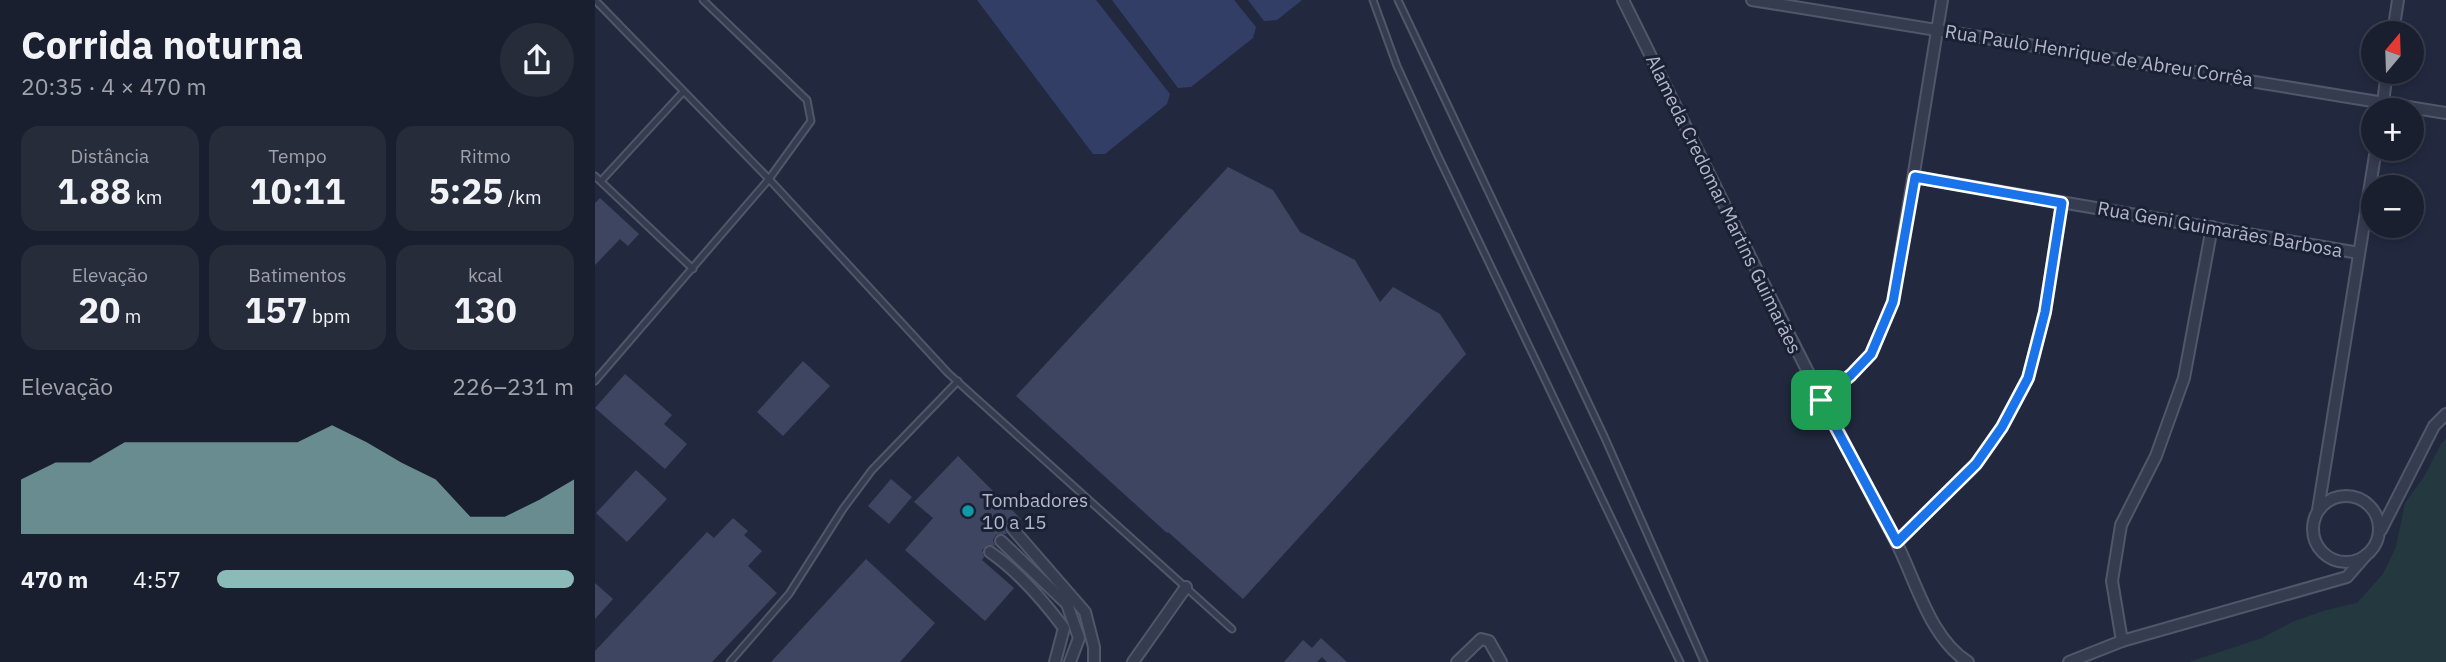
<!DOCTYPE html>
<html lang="pt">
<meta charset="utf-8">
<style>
:root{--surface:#1a1f2f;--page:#272c3b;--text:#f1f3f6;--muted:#9fa2aa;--line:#383d4b;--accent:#8bbbb9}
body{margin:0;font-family:"IBM Plex Sans",sans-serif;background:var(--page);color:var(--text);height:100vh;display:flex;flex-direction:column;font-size:26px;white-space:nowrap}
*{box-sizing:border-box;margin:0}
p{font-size:23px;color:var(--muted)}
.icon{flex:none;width:38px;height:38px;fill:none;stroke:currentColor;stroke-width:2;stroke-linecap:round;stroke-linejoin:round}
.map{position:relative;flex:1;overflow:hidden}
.side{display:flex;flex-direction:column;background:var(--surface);width:595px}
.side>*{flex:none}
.needle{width:46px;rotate:19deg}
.buttons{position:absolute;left:1766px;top:21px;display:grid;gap:14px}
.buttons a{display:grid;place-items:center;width:63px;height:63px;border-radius:50%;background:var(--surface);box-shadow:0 4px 10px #0003,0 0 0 2px var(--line);font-size:35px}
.pin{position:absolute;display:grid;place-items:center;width:60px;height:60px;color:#fff;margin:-30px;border-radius:14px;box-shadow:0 4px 10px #0006}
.round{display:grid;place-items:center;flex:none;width:74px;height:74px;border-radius:37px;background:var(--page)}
.head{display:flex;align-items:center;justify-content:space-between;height:119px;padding:0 21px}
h1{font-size:38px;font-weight:700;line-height:52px}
.stats{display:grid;grid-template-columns:repeat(3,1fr);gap:10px;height:119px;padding:7px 21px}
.stats div{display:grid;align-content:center;border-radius:18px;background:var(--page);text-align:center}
.stats b{font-size:35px;font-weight:700}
.stats small{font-size:19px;font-weight:400}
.stats p{font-size:19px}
.chart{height:196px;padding:14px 21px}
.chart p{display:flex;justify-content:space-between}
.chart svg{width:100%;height:126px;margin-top:7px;fill:var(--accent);opacity:.7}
ul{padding:0 21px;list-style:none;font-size:23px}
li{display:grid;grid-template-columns:112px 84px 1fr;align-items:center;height:52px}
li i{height:18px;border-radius:9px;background:var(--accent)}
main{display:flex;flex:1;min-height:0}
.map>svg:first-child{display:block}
.green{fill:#243840}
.water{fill:#323e66}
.building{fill:#3d4560}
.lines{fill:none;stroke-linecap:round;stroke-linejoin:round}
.lane-casing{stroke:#51576a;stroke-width:9}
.street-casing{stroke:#51576a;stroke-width:14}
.lane{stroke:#363c4f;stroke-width:5}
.street{stroke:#363c4f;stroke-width:10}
.route-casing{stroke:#fff;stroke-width:14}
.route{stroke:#1a73e8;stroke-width:9}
.culture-dot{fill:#0f9aa8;stroke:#1b2134;stroke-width:2.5}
.labels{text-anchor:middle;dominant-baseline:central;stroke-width:6;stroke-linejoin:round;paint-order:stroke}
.street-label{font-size:19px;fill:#b2b7ca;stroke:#1b2134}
.poi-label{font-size:19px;fill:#b2b7ca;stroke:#1b2134;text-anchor:start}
</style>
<main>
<section class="side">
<div class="head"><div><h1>Corrida noturna</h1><p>20:35 · 4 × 470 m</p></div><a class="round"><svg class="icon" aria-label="share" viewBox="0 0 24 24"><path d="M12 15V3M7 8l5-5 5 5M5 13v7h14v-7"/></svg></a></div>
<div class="stats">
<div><p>Distância</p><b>1.88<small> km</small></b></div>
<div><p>Tempo</p><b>10:11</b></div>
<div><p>Ritmo</p><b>5:25<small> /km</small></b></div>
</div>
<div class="stats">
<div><p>Elevação</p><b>20<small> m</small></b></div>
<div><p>Batimentos</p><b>157<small> bpm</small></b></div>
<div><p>kcal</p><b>130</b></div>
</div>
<div class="chart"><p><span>Elevação</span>226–231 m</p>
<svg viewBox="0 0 160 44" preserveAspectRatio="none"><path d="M0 44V25L10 19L20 19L30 12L40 12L50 12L60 12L70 12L80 12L90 6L100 12L110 19L120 25L130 38L140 38L150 32L160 25V44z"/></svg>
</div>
<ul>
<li><b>470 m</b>4:57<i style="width:100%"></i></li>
</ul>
</section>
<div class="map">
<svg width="1851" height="662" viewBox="0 0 1851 662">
<rect width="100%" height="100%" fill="#22293f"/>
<polygon class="green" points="1851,439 1851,662 1594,662 1667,638 1697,622 1731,610 1762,603 1788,574 1801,547 1810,503 1830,475 1846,444"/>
<g class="water">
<polygon points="382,0 501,0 575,94 572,104 510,154 498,154"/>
<polygon points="517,0 639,0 661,27 658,38 596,87 583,88"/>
<polygon points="653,0 707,0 682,20 669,21"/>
</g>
<g class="building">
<polygon points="633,167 678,190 705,232 760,260 785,302 798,287 845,314 871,354 648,599 573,532 572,533 421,396"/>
<polygon points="5,198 44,234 33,246 25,239 0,265 0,203"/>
<polygon points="208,361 235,386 188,436 162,412"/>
<polygon points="30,374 77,415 69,424 92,444 70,469 0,408"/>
<polygon points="363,456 426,519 423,523 419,520 412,522 409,529 412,534 401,535 398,540 400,546 393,545 387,550 389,557 387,560 419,588 390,621 310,550 338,518 319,502"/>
<polygon points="41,470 72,499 32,542 1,513"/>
<polygon points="296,479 317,497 294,524 273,506"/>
<polygon points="138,518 153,531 149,535 167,551 153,566 182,593 117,662 0,662 0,651 112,532 119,538"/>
<polygon points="271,559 340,623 305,662 176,662"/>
<polygon points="0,583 18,599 0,619"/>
<polygon points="726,638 752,662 732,662 727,657 722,662 689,662 708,640 717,648"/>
</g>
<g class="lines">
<defs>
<g id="lane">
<polyline points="0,0 174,179 353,373 637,629"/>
<polyline points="778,0 802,66 843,156 1085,662"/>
<polyline points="803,0 1009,436 1109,662"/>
<polyline points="0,176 98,269"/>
<polyline points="6,181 88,92"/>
<polyline points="0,381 174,179 216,121 212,100 108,0"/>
<polyline points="135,662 194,594 248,509 277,470 363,381"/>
</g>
<g id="street">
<path d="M1028,0C1117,179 1204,359 1298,536C1320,576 1333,637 1373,662"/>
<polyline points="1157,0 1851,113"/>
<polyline points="1798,33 1803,0"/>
<polyline points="1787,110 1792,72"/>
<polyline points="1320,177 1764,253"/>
<polyline points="1226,400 1256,375 1276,354 1298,302 1347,0"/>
<circle cx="1751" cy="529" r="33"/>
<polyline points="1723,510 1781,149"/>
<polyline points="417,528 490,612 499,647 499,662"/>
<polyline points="1786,530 1839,426 1851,414"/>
<polyline points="406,541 472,604 484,638 475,662"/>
<polyline points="1302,542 1381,464 1407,427 1433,378 1450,312 1467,203"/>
<path d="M395,552C424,572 448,600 469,628L460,662"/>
<polyline points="1527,641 1517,581 1526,525 1561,456 1589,378 1617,227"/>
<polyline points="538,662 591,587"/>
<polyline points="862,662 886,639 894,641 906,662"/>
<polyline points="1474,662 1527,641 1752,577 1771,555"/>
</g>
</defs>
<use href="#lane" class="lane-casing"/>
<use href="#street" class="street-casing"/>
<use href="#lane" class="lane"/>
<use href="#street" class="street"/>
</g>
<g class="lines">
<defs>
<polygon id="route" points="1320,177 1467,203 1450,312 1433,378 1407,427 1381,464 1302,542 1226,400 1256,375 1276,354 1298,302"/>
</defs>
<use href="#route" class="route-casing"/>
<use href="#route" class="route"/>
</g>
<circle class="culture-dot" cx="373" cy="511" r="7"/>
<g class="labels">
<g class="street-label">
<text transform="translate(1504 55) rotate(9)">Rua Paulo Henrique de Abreu Corrêa</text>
<text transform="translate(1129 204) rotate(64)">Alameda Credomar Martins Guimarães</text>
<text transform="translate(1625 229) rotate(10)">Rua Geni Guimarães Barbosa</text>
</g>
<g class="poi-label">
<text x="387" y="500">Tombadores<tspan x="387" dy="22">10 a 15</tspan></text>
</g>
</g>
</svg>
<div class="buttons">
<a><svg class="needle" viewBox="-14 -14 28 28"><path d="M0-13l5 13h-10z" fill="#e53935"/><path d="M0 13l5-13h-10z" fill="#9fa2aa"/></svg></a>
<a>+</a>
<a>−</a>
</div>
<div class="pin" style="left:1226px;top:400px;background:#1e9e55"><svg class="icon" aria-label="arrive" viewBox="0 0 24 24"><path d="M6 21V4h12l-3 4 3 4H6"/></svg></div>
</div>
</main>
